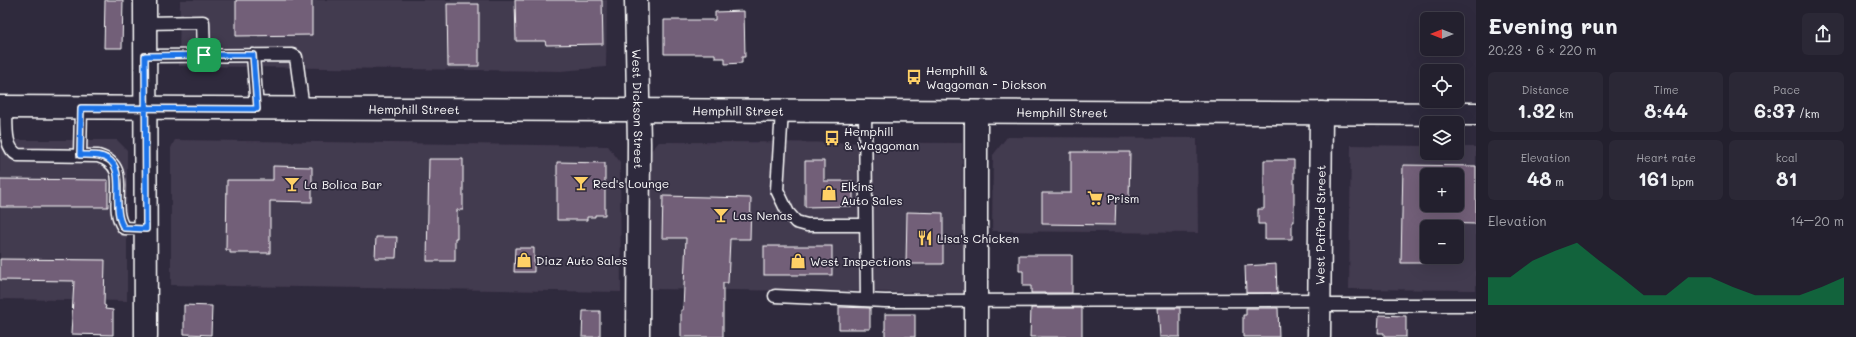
<!DOCTYPE html>
<meta charset="utf-8">
<style>
:root{--surface:#23202e;--page:#2b2836;--text:#f1f3f6;--muted:#a3a3aa;--line:#403e4a;--accent:#0b8043}
body{margin:0;font-family:Mali,sans-serif;background:var(--page);color:var(--text);height:100vh;display:flex;flex-direction:column;font-size:15px;white-space:nowrap}
*{box-sizing:border-box;margin:0}
p{font-size:13px;color:var(--muted)}
.icon{flex:none;width:22px;height:22px;fill:none;stroke:currentColor;stroke-width:2;stroke-linecap:round;stroke-linejoin:round}
.map{position:relative;flex:1;overflow:hidden}
.details{display:flex;flex-direction:column;background:var(--surface);width:380px}
.details>*{flex:none}
.needle{width:26px;rotate:270deg}
.tools{position:absolute;left:1420px;top:12px;display:grid;gap:8px}
.tools a{display:grid;place-items:center;width:44px;height:44px;border-radius:6px;background:var(--surface);box-shadow:0 4px 16px #0002,0 0 0 1px var(--line);font-size:20px}
.pin{position:absolute;display:grid;place-items:center;width:34px;height:34px;color:#fff;margin:-17px;border-radius:8px;box-shadow:0 2px 6px #0006}
.round{display:grid;place-items:center;flex:none;width:42px;height:42px;border-radius:6px;background:var(--page)}
.overview{display:flex;align-items:center;justify-content:space-between;height:68px;padding:0 12px}
h1{font-size:22px;font-weight:700;line-height:30px}
.figures{display:grid;grid-template-columns:repeat(3,1fr);gap:6px;height:68px;padding:4px 12px}
.figures div{display:grid;align-content:center;border-radius:6px;background:var(--page);text-align:center}
.figures b{font-size:20px;font-weight:700}
.figures small{font-size:11px;font-weight:400}
.figures p{font-size:11px}
.chart{height:112px;padding:8px 12px}
.chart p{display:flex;justify-content:space-between}
.chart svg{width:100%;height:72px;margin-top:4px;fill:var(--accent);opacity:.7}
main{display:flex;flex:1;min-height:0}
.map>svg:first-child{display:block}
.built{fill:#433a4f;fill-rule:evenodd}
.building{fill:#725e78;stroke:#fff;fill-rule:evenodd}
.lines{fill:none;stroke-linecap:round;stroke-linejoin:round}
.lane-casing{stroke:#fff;stroke-width:15}
.street-casing{stroke:#fff;stroke-width:25}
.secondary-casing{stroke:#fff;stroke-width:25}
.lane{stroke:#2f2a3d;stroke-width:12}
.street{stroke:#2f2a3d;stroke-width:22}
.secondary{stroke:#2f2a3d;stroke-width:22}
.route-casing{stroke:#fff;stroke-width:8}
.route{stroke:#1a73e8;stroke-width:5}
.labels{text-anchor:middle;dominant-baseline:central;stroke-width:3.5;stroke-linejoin:round;paint-order:stroke}
.poi-label{font-size:12px;fill:#fff;stroke:#2f2a3d;text-anchor:start}
.street-label{font-size:12px;fill:#fff;stroke:#2f2a3d}
</style>
<main>
<div class="map">
<svg width="1476" height="337" viewBox="0 0 1476 337">
<rect width="100%" height="100%" fill="#2f2a3d"/>
<filter id="ink" filterUnits="userSpaceOnUse"><feTurbulence type="fractalNoise" baseFrequency=".025" numOctaves="2"/><feDisplacementMap in="SourceGraphic" scale="8" xChannelSelector="R" yChannelSelector="G"/><feConvolveMatrix kernelMatrix="1 2 1 2 8 2 1 2 1" color-interpolation-filters="sRGB"/></filter>
<g filter="url(#ink)">
<g class="built">
<polygon points="180,0 607,0 606,67 561,71 179,66"/>
<polygon points="1007,137 1197,138 1198,233 992,231 993,155"/>
<polygon points="0,140 117,140 127,150 127,301 0,299"/>
<polygon points="175,140 608,146 620,162 621,292 171,285 171,148"/>
<polygon points="659,142 962,143 964,293 649,289 649,153"/>
<path d="M1351,145L1427,146V153H1457V147H1476V290L1349,289ZM1427,175H1457V205H1427ZM1427,227H1457V257H1427Z"/>
</g>
<g class="building">
<polygon points="105,0 123,0 122,48 104,48"/>
<polygon points="236,0 312,0 312,35 236,36"/>
<polygon points="515,0 602,0 603,44 546,45 545,41 516,41"/>
<polygon points="447,4 479,4 479,66 448,66"/>
<polygon points="744,11 745,57 742,57 742,63 725,64 725,58 715,58 715,54 664,54 664,20 715,20 715,12"/>
<polygon points="1071,152 1130,152 1129,198 1116,198 1115,225 1042,224 1042,193 1071,193"/>
<polygon points="429,159 463,159 463,210 457,210 457,238 455,238 455,261 427,261"/>
<polygon points="1264,160 1294,160 1294,222 1292,222 1292,239 1265,239 1265,224 1258,224 1258,209 1264,209"/>
<polygon points="805,161 824,161 824,181 853,181 853,206 805,207"/>
<polygon points="557,162 605,163 605,215 595,215 595,217 587,217 587,220 557,220"/>
<path d="M1403,165L1476,166V224L1440,223V227H1427V257H1440V263H1401ZM1427,175H1457V205H1427Z"/>
<polygon points="273,166 312,167 312,202 270,201 270,253 230,253 230,250 226,250 227,180 273,180"/>
<polygon points="0,179 108,180 108,207 0,207"/>
<polygon points="663,196 751,198 750,239 730,239 728,283 723,283 723,337 681,337 681,310 683,310 686,238 662,238"/>
<polygon points="907,212 943,213 943,264 906,264"/>
<polygon points="376,237 397,237 396,258 375,258"/>
<rect x="764" y="246" width="68" height="29"/>
<polygon points="515,248 534,248 534,272 514,272"/>
<polygon points="1019,255 1072,255 1072,293 1031,293 1031,286 1023,286 1023,271 1019,271"/>
<polygon points="0,259 105,260 104,305 106,306 105,309 113,310 113,335 71,334 74,281 0,280"/>
<polygon points="1276,264 1277,293 1246,293 1245,266"/>
<polygon points="184,305 212,306 211,335 184,334"/>
<polygon points="839,307 870,308 870,329 839,329"/>
<polygon points="1031,308 1082,308 1082,337 1030,337"/>
<polygon points="1158,308 1180,308 1180,337 1160,337"/>
<polygon points="1246,308 1278,308 1279,337 1243,337 1243,315 1246,315"/>
<polygon points="583,311 600,311 600,337 582,337"/>
<rect x="885" y="314" width="30" height="23"/>
<polygon points="1379,315 1406,316 1406,337 1384,337 1384,333 1378,333"/>
</g>
<g class="lines">
<defs>
<g id="lane">
<polyline points="145,23 203,22 204,55"/>
<polyline points="253,55 257,109"/>
<polyline points="145,56 292,55 296,57 303,109"/>
<path d="M6,107C7,122 3,148 18,155L98,156C135,167 106,204 124,228L146,229"/>
<polyline points="782,111 777,190 788,213 796,222 807,225 865,225"/>
<polyline points="865,111 867,300"/>
<polyline points="80,155 81,108"/>
<polyline points="775,296 885,301 1320,300"/>
<polyline points="1320,305 1476,305"/>
</g>
<g id="street">
<polyline points="145,0 146,337"/>
<path id="s1" d="M636,0L639,143L638,337"/>
<polyline points="976,112 976,337"/>
<path id="s2" d="M1319,337L1321,113"/>
</g>
<g id="secondary">
<path id="s3" d="M0,107L1476,114"/>
</g>
</defs>
<use href="#lane" class="lane-casing"/>
<use href="#street" class="street-casing"/>
<use href="#secondary" class="secondary-casing"/>
<use href="#lane" class="lane"/>
<use href="#street" class="street"/>
<use href="#secondary" class="secondary"/>
</g>
</g>
<g class="lines" filter="url(#ink)">
<defs>
<path id="route" d="M204,55L145,56L146,229L124,228C110,209 127,170 108,159C100,154 89,155 80,155L81,108L257,109L253,55H204"/>
</defs>
<use href="#route" class="route-casing"/>
<use href="#route" class="route"/>
</g>
<defs>
<symbol id="bus-bare" viewBox="-9 -9 18 18"><path d="M-5-6H5V4H4V6H2V4H-2V6H-4V4H-5ZM-3.5-4V0h7V-4ZM-3.5 1.2v1.5H-2V1.2ZM2 1.2v1.5H3.5V1.2Z" fill="#ffd166" stroke="#2f2a3d" stroke-width="2.5" paint-order="stroke"/></symbol>
<symbol id="bar-bare" viewBox="-9 -9 18 18"><path d="M-6-5H6L.8 .8V4.5H3.5V6h-7V4.5H-.8V.8Z" fill="#ffd166" stroke="#2f2a3d" stroke-width="2.5" paint-order="stroke"/></symbol>
<symbol id="shop-bare" viewBox="-9 -9 18 18"><path d="M-5-2.5h2.3a2.7 3.5 0 0 1 5.4 0H5L5.5 6h-11ZM-1.5-2.5h3a1.5 2.3 0 0 0-3 0Z" fill="#ffd166" stroke="#2f2a3d" stroke-width="2.5" paint-order="stroke"/></symbol>
<symbol id="supermarket-bare" viewBox="-9 -9 18 18"><path d="M-6-5.5h2.5l.6 2H6L4.5 2H-2.5L-4.4-4H-6ZM-1.5 3.2a1.3 1.3 0 1 0 .1 0ZM3 3.2a1.3 1.3 0 1 0 .1 0Z" fill="#ffd166" stroke="#2f2a3d" stroke-width="2.5" paint-order="stroke"/></symbol>
<symbol id="restaurant-bare" viewBox="-9 -9 18 18"><path d="M-5-6h1v4h1v-4h1v4h1v-4h1v5L-1.5 .5V6h-2V.5L-5-1ZM5-6V6H3V1.5H1.5Q1.5-4 5-6Z" fill="#ffd166" stroke="#2f2a3d" stroke-width="2.5" paint-order="stroke"/></symbol>
</defs>
<g fill-rule="evenodd">
<use href="#bus-bare" x="903" y="66" width="22" height="22"/>
<use href="#bus-bare" x="821" y="127" width="22" height="22"/>
<use href="#bar-bare" x="570" y="172" width="22" height="22"/>
<use href="#bar-bare" x="281" y="173" width="22" height="22"/>
<use href="#shop-bare" x="818" y="182" width="22" height="22"/>
<use href="#supermarket-bare" x="1084" y="187" width="22" height="22"/>
<use href="#bar-bare" x="710" y="204" width="22" height="22"/>
<use href="#restaurant-bare" x="914" y="227" width="22" height="22"/>
<use href="#shop-bare" x="513" y="249" width="22" height="22"/>
<use href="#shop-bare" x="787" y="250" width="22" height="22"/>
</g>
<g class="labels">
<g class="poi-label">
<text x="926" y="70">Hemphill &amp;<tspan x="926" dy="14">Waggoman - Dickson</tspan></text>
<text x="844" y="131">Hemphill<tspan x="844" dy="14">&amp; Waggoman</tspan></text>
<text x="593" y="183">Red's Lounge</text>
<text x="304" y="184">La Bolica Bar</text>
<text x="841" y="186">Elkins<tspan x="841" dy="14">Auto Sales</tspan></text>
<text x="1107" y="198">Prism</text>
<text x="733" y="215">Las Nenas</text>
<text x="937" y="238">Lisa's Chicken</text>
<text x="536" y="260">Diaz Auto Sales</text>
<text x="810" y="261">West Inspections</text>
</g>
<g class="street-label">
<text stroke="none"><textPath href="#s3" startOffset="414">Hemphill Street</textPath></text>
<text stroke="none"><textPath href="#s1" startOffset="109">West Dickson Street</textPath></text>
<text stroke="none"><textPath href="#s3" startOffset="738">Hemphill Street</textPath></text>
<text stroke="none"><textPath href="#s3" startOffset="1062">Hemphill Street</textPath></text>
<text stroke="none"><textPath href="#s2" startOffset="112">West Pafford Street</textPath></text>
</g>
</g>
</svg>
<div class="tools">
<a><svg class="needle" viewBox="-14 -14 28 28"><path d="M0-13l5 13h-10z" fill="#e53935"/><path d="M0 13l5-13h-10z" fill="#a3a3aa"/></svg></a>
<a><svg class="icon" aria-label="locate" viewBox="0 0 24 24"><circle cx="12" cy="12" r="6"/><path d="M12 2v4M12 18v4M2 12h4M18 12h4"/></svg></a>
<a><svg class="icon" aria-label="layers" viewBox="0 0 24 24"><path d="M12 4l9 5-9 5-9-5zM3 14l9 5 9-5"/></svg></a>
<a>+</a>
<a>−</a>
</div>
<div class="pin" style="left:204px;top:55px;background:#1e9e55"><svg class="icon" aria-label="arrive" viewBox="0 0 24 24"><path d="M6 21V4h12l-3 4 3 4H6"/></svg></div>
</div>
<section class="details">
<div class="overview"><div><h1>Evening run</h1><p>20:23 · 6 × 220 m</p></div><a class="round"><svg class="icon" aria-label="share" viewBox="0 0 24 24"><path d="M12 15V3M7 8l5-5 5 5M5 13v7h14v-7"/></svg></a></div>
<div class="figures">
<div><p>Distance</p><b>1.32<small> km</small></b></div>
<div><p>Time</p><b>8:44</b></div>
<div><p>Pace</p><b>6:37<small> /km</small></b></div>
</div>
<div class="figures">
<div><p>Elevation</p><b>48<small> m</small></b></div>
<div><p>Heart rate</p><b>161<small> bpm</small></b></div>
<div><p>kcal</p><b>81</b></div>
</div>
<div class="chart"><p><span>Elevation</span>14–20 m</p>
<svg viewBox="0 0 160 44" preserveAspectRatio="none"><path d="M0 44V27L10 27L20 17L30 11L40 6L50 17L60 27L70 38L80 38L90 27L100 27L110 33L120 38L130 38L140 38L150 33L160 27V44z"/></svg>
</div>
</section>
</main>
